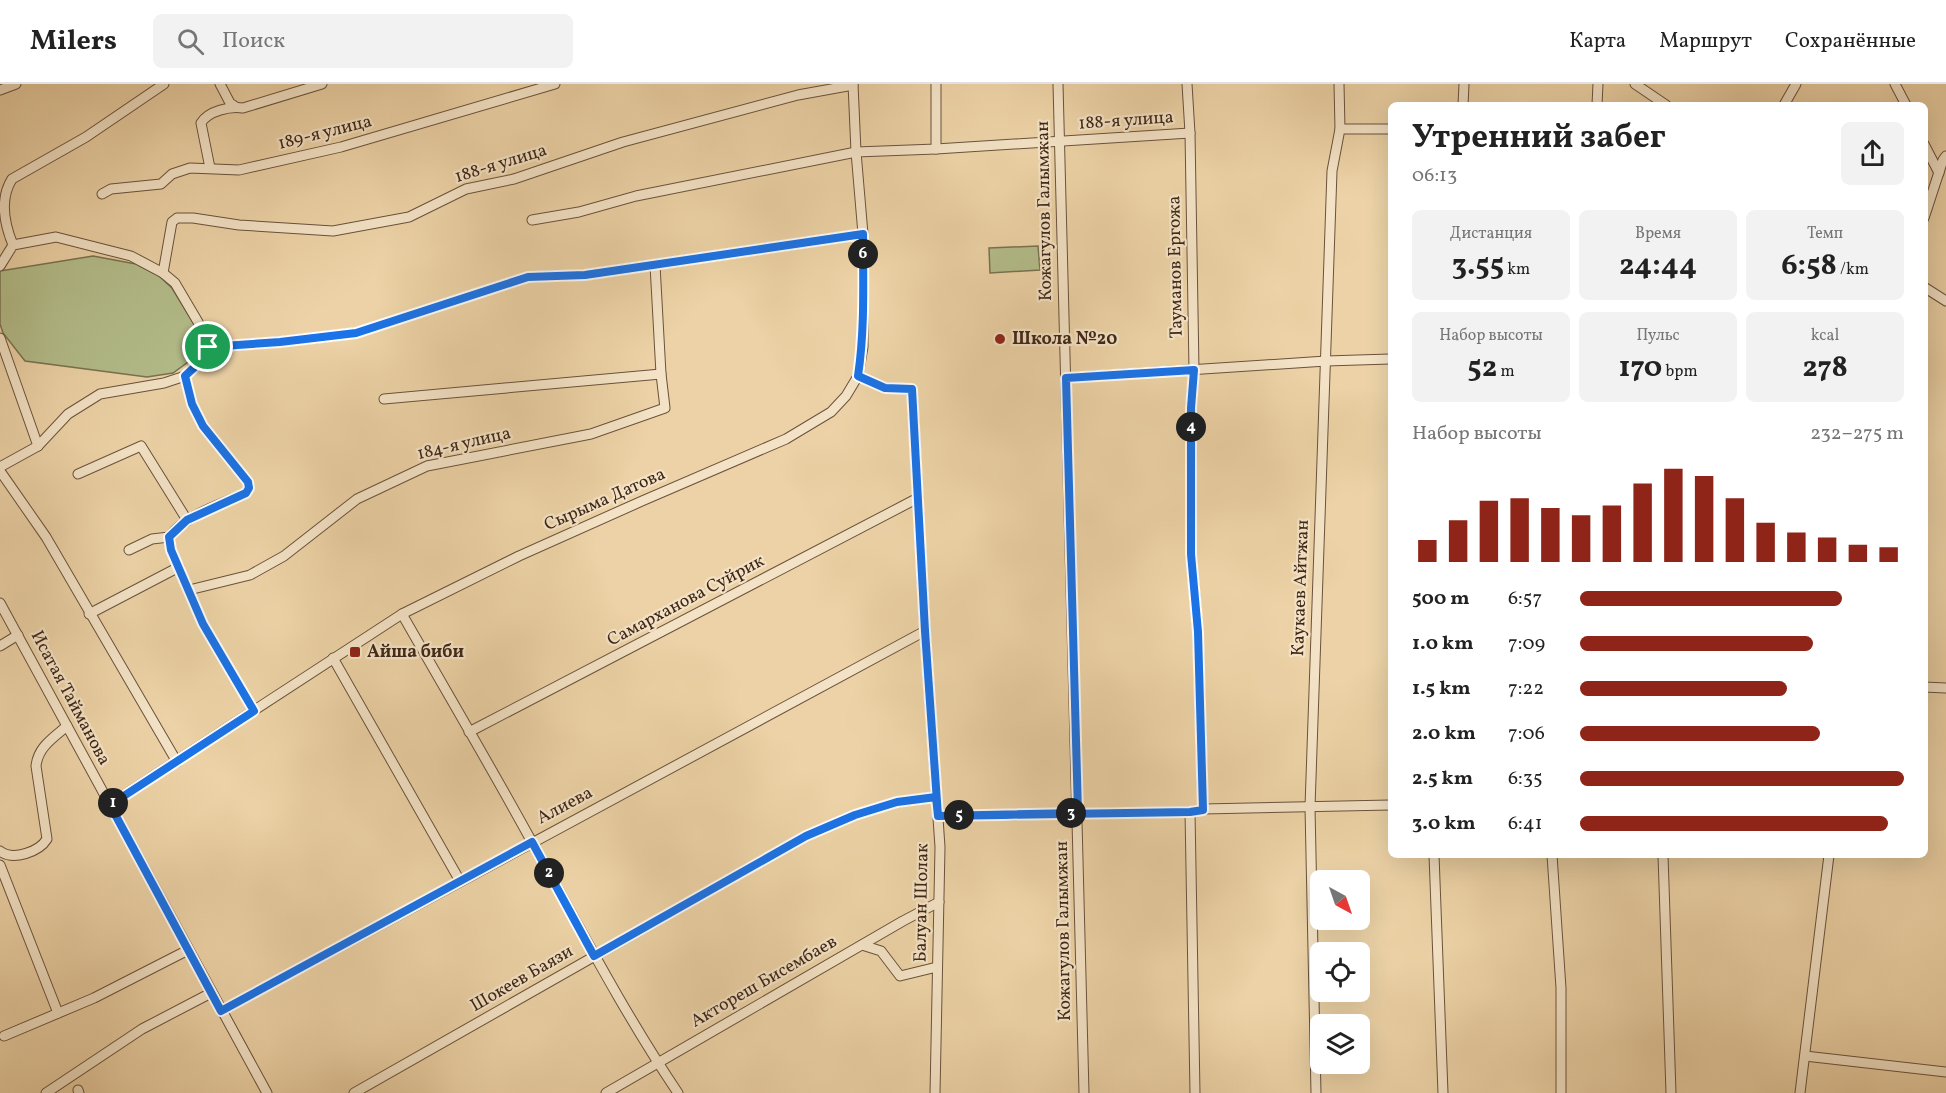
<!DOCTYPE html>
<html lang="ru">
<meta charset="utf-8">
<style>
:root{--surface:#fff;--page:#f2f2f2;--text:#222;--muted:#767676;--line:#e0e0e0;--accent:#8f2418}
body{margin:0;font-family:Vollkorn,serif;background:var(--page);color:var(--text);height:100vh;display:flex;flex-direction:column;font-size:22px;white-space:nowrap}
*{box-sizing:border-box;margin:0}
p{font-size:20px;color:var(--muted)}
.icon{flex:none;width:33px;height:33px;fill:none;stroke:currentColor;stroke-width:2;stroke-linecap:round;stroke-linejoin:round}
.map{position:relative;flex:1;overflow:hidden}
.side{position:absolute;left:1388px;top:18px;width:540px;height:756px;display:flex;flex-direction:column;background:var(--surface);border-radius:9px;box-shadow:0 6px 24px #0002}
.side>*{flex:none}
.needle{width:39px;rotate:140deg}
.controls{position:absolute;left:1310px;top:786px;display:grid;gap:12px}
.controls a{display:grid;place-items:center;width:60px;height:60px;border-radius:9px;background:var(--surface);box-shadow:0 6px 24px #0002;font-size:30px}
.pin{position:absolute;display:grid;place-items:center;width:51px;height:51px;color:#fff;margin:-26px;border:3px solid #fff;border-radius:50%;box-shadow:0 2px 6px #0007}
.km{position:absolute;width:30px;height:30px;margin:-15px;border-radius:50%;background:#222;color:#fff;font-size:16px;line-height:30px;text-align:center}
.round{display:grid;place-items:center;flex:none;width:63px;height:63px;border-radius:9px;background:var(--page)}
.headline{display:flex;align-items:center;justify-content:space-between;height:102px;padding:0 24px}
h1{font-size:33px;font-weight:700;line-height:45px}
.metrics{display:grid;grid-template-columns:repeat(3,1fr);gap:9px;height:102px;padding:6px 24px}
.metrics div{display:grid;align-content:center;border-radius:9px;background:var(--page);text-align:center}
.metrics b{font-size:30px;font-weight:700}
.metrics small{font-size:16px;font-weight:400}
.metrics p{font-size:16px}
.chart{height:168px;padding:12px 24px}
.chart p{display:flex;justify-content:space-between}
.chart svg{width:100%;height:108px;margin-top:6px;stroke:var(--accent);stroke-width:6}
ul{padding:0 24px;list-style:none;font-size:20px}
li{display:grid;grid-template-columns:96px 72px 1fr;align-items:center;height:45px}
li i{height:15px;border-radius:8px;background:var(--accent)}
header{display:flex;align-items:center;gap:36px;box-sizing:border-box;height:84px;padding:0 30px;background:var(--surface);border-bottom:2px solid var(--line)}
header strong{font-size:28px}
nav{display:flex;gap:33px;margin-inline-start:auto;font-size:21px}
.search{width:420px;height:54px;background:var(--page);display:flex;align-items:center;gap:15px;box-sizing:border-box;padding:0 21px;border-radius:9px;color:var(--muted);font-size:22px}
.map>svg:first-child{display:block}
.green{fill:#b3bd8a;stroke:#797251;stroke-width:1.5}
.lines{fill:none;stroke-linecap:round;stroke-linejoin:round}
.minor-casing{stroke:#6a523c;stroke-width:11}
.minor{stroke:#f3e2c5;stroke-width:9}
.route-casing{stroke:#fff;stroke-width:12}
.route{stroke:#1a73e8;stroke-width:8}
.poi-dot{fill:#8f2418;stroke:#f3e2c5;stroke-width:2}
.labels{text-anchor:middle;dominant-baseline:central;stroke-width:4.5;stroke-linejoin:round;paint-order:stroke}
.street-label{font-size:18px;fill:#3f2718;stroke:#f3e2c5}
.poi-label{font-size:18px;font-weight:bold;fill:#3f2718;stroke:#f3e2c5;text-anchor:start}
</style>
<header>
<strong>Milers</strong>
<div class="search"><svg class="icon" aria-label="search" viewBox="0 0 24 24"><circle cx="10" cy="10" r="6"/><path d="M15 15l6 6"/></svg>Поиск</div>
<nav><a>Карта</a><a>Маршрут</a><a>Сохранённые</a></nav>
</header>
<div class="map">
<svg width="1946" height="1009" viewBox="0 0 1946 1009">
<rect width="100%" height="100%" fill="#ecd2a6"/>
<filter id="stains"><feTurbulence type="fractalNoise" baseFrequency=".00333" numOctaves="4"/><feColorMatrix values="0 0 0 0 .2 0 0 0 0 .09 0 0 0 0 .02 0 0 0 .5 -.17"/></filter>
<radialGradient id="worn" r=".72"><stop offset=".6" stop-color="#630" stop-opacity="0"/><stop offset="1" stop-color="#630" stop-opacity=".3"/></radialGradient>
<g class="green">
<polygon points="1038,162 1040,186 990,189 989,164"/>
<polygon points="93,172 136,180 159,192 172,204 197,245 197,253 188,278 173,289 147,293 25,277 3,249 0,240 0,187"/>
</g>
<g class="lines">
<defs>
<g id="minor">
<polyline points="220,0 230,19 236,23"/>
<polyline points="1058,0 1084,1009"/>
<polyline points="1187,0 1190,49 1194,286 1191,324 1191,470 1198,548 1203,725"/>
<polyline points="1635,0 1666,21"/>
<polyline points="1895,0 1906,21"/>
<polyline points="0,6 16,0"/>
<polyline points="1463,21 1464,0"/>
<polyline points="1597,21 1598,0"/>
<polyline points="1784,21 1796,0"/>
<polyline points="1340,45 1390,45"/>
<polyline points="1924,60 1939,89"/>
<polyline points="936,65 936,0"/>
<path d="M210,84L201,39C208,27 230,22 243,24L322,0"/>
<polyline points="102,110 111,105 161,100 172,90 190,84 239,86 341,63 555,0"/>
<polyline points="1924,134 1943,76 1946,72"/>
<polyline points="532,136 579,128 636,112 856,68 936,65 1190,49"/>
<path d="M13,161C4,139 0,114 12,95L86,53L164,0"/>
<polyline points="0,182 13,161 56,153 131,172 163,189 175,199 198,238 208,263 200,278 185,292 164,299 100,310 68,330 38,362 0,383"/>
<polyline points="163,189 172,138 177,134 193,134 239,141 333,147 409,133 466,105 514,95 623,58 798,11 853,1"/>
<polyline points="1924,203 1946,217"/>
<polyline points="0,254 38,362"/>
<polyline points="208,263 280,258 356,249 528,193 585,191 863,150"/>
<polyline points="858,292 885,304 912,305 925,547 940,763 935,1009"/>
<polyline points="1066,294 1326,277 1390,275"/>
<polyline points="384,315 661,290"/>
<polyline points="0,387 46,453 177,678"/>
<polyline points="78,390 141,362 187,436"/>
<polyline points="169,453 171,466 203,540 254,627"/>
<path d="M129,466L152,455L169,453C187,430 220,421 246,409L249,404L248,398L203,342L192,320L185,292"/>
<polyline points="189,506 250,491 284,472 357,415 427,382 591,350 665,324 661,290 655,181"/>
<polyline points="0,519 267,1009"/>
<polyline points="89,530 179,483"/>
<path d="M402,530C446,607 491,683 533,760C580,844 624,929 678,1009"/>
<polyline points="0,562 18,551"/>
<polyline points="333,574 460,797"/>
<polyline points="1924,603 1946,604"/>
<polyline points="469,648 918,414"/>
<polyline points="109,721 402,530 519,472 642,417 786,355 831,328 846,312 858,292 863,263 863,150 856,68 853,0"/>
<polyline points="1190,728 1195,1009"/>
<polyline points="938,732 1190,728 1203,725 1390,721"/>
<path d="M0,767C13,777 39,768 47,755L36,682C38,663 53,654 67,642"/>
<polyline points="1434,771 1443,1009"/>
<polyline points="1552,771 1561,904 1561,1009"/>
<polyline points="1663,771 1671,1009"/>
<polyline points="0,781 58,929"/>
<polyline points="862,861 881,867 900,892 937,883"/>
<polyline points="221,927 925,547"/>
<polyline points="4,952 94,914 188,866"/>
<polyline points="1805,972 1946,988"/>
<polyline points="78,1006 79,1009"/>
<polyline points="46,1009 142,945 211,909"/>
<polyline points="354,1009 806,752 855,731 897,718 936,713"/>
<polyline points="606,1009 903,837 939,818"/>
<polyline points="1316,1009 1310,723 1332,87 1340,45 1339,0"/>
<polyline points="1800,1009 1829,771"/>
</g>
</defs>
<use href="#minor" class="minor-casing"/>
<use href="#minor" class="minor"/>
</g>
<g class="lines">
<defs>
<path id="route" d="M208,263L200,278L185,292L192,320L203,342L248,398L249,404L246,409L187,436L169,453L171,466L203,540L254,627L110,721L221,927L532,758L594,872L806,752L855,731L897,718L936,713L938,732L1078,729L1066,294L1194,286L1191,324V470L1198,548L1203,726L1190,728L938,732L925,547L912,305L885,304L858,292C865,245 863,197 863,150L585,191L528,193L356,249L280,258L208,263"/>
</defs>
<use href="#route" class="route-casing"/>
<use href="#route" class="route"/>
</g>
<g class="poi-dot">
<circle cx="1000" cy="255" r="6"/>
<rect x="349" y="562" width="12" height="12" rx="3"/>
</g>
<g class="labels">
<g class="street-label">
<text transform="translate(1126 37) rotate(-4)">188-я улица</text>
<text transform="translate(325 49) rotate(-14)">189-я улица</text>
<text transform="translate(501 80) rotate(-17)">188-я улица</text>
<text transform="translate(1045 127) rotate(-91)">Кожагулов Галымжан</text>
<text transform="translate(1176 183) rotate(-91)">Тауманов Ергожа</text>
<text transform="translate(464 360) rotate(-13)">184-я улица</text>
<text transform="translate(605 416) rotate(-24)">Сырыма Датова</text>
<text transform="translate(1301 504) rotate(-88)">Каукаев Айтжан</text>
<text transform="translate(686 517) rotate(-28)">Самарханова Суйрик</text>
<text transform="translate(70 614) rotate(62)">Исатая Тайманова</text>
<text transform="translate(565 722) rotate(-28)">Алиева</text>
<text transform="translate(922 819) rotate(-89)">Балуан Шолак</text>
<text transform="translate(1064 847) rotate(-91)">Кожагулов Галымжан</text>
<text transform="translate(522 895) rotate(-30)">Шокеев Баязи</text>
<text transform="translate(764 898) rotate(-30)">Актореш Бисембаев</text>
</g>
<g class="poi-label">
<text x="1012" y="255">Школа №20</text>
<text x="367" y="568">Айша биби</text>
</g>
</g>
<rect width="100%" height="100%" filter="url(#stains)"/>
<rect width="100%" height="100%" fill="url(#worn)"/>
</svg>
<div class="controls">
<a><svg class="needle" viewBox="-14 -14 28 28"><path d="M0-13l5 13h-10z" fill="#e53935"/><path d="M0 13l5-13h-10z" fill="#767676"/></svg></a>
<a><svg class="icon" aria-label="locate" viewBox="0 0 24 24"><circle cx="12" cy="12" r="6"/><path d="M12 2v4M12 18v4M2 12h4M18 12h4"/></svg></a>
<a><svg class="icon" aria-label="layers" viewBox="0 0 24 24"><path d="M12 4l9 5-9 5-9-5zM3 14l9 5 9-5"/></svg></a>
</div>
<div class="pin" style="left:208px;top:263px;background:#1e9e55"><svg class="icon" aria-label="arrive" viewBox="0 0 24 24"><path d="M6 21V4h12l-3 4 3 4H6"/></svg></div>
<b class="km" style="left:113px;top:719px">1</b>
<b class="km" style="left:549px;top:789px">2</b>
<b class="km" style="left:1071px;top:729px">3</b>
<b class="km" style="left:1191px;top:343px">4</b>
<b class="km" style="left:959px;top:731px">5</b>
<b class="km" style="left:863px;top:170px">6</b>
<section class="side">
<div class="headline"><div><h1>Утренний забег</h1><p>06:13</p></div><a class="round"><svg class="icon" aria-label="share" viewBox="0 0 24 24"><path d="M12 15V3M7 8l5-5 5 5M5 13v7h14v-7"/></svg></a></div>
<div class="metrics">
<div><p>Дистанция</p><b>3.55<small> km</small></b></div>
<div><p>Время</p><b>24:44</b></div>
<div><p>Темп</p><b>6:58<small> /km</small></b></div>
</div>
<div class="metrics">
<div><p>Набор высоты</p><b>52<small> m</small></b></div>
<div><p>Пульс</p><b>170<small> bpm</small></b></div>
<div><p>kcal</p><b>278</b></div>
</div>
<div class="chart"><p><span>Набор высоты</span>232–275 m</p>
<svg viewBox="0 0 160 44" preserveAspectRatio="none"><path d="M5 44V35M15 44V27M25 44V19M35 44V18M45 44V22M55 44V25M65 44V21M75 44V12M85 44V6M95 44V9M105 44V18M115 44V28M125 44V32M135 44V34M145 44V37M155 44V38"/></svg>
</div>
<ul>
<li><b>500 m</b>6:57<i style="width:81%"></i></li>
<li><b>1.0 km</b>7:09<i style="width:72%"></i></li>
<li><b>1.5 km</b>7:22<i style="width:64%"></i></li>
<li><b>2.0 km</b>7:06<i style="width:74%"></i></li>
<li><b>2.5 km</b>6:35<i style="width:100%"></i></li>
<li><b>3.0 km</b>6:41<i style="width:95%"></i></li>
</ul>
</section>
</div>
